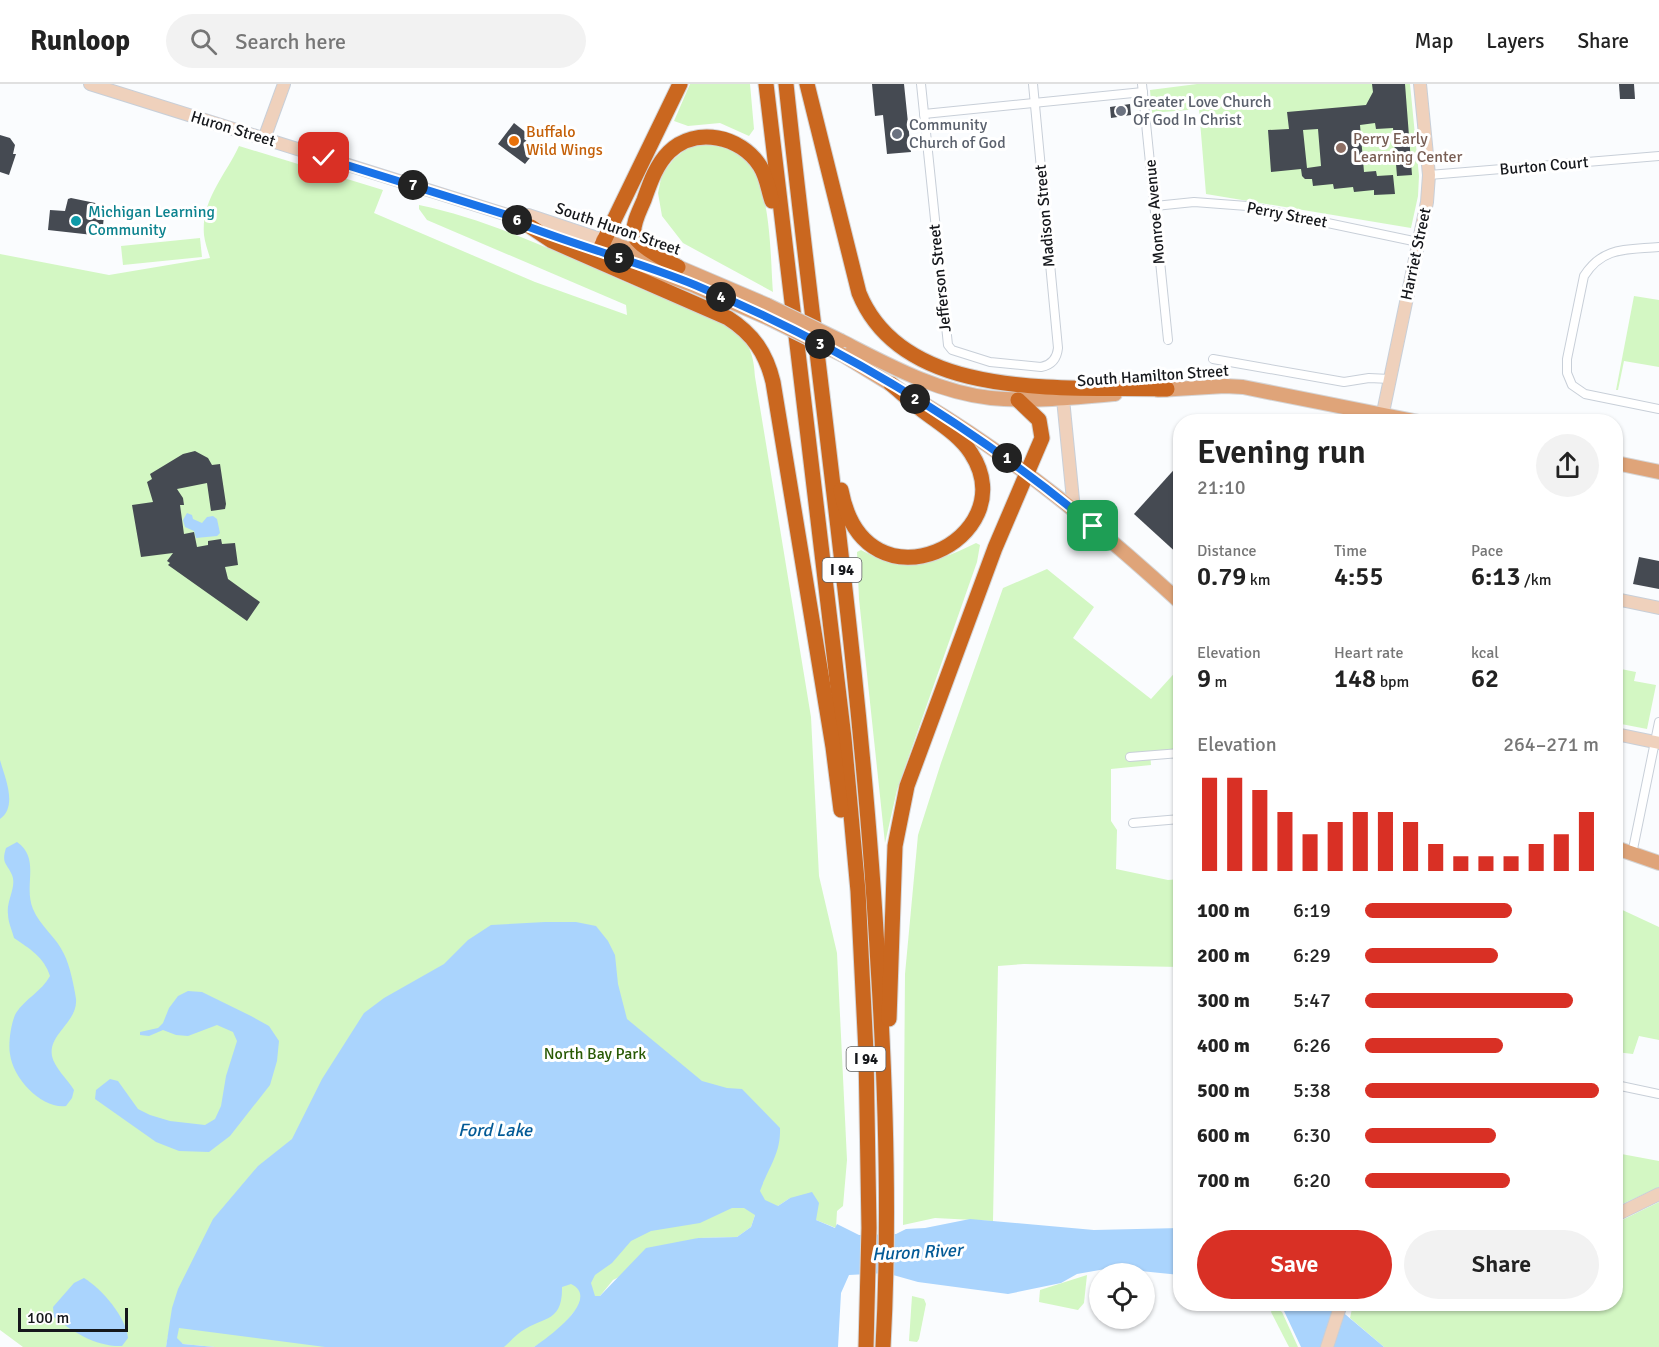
<!DOCTYPE html>
<meta charset="utf-8">
<style>
:root{--surface:#fff;--page:#f2f2f2;--text:#222;--muted:#767676;--line:#e0e0e0;--accent:#d93025}
body{margin:0;font-family:Signika,sans-serif;background:var(--page);color:var(--text);height:100vh;display:flex;flex-direction:column;font-size:22px;white-space:nowrap}
*{box-sizing:border-box;margin:0}
p{font-size:20px;color:var(--muted)}
.icon{flex:none;width:33px;height:33px;fill:none;stroke:currentColor;stroke-width:2;stroke-linecap:round;stroke-linejoin:round}
.map{position:relative;flex:1;overflow:hidden}
.side{position:absolute;left:1173px;top:330px;width:450px;height:897px;display:flex;flex-direction:column;background:var(--surface);border-radius:24px;box-shadow:0 2px 4px #0004}
.side>*{flex:none}
.fabs{position:absolute;left:1089px;top:1179px;display:grid;gap:12px}
.fabs a{display:grid;place-items:center;width:66px;height:66px;border-radius:50%;background:var(--surface);box-shadow:0 2px 4px #0004;font-size:30px}
.scale{position:absolute;left:18px;bottom:15px;width:110px;box-sizing:border-box;padding-left:6px;border:3px solid #15171b;border-top:0;font-size:16px;line-height:21px;white-space:nowrap;color:#15171b;-webkit-text-stroke:4px #fff;paint-order:stroke}
.pin{position:absolute;display:grid;place-items:center;width:51px;height:51px;color:#fff;margin:-26px;border-radius:12px;box-shadow:0 3px 9px #0006}
.km{position:absolute;width:30px;height:30px;margin:-15px;border-radius:50%;background:#222;color:#fff;font-size:16px;line-height:30px;text-align:center}
.round{display:grid;place-items:center;flex:none;width:63px;height:63px;border-radius:32px;background:var(--page)}
.headline{display:flex;align-items:center;justify-content:space-between;height:102px;padding:0 24px}
h1{font-size:33px;font-weight:600;line-height:45px}
.metrics{display:grid;grid-template-columns:repeat(3,1fr);gap:9px;height:102px;padding:6px 24px}
.metrics div{display:grid;align-content:center}
.metrics b{font-size:26px;font-weight:600}
.metrics small{font-size:16px;font-weight:400}
.metrics p{font-size:16px}
.chart{height:168px;padding:12px 24px}
.chart p{display:flex;justify-content:space-between}
.chart svg{width:100%;height:108px;margin-top:6px;stroke:var(--accent);stroke-width:6}
.primary-button{display:flex;gap:12px;margin-top:auto;padding:12px 24px}
.primary-button a{flex:1;height:69px;border-radius:36px;background:var(--accent);color:#fff;font-size:24px;font-weight:600;line-height:69px;text-align:center}
.primary-button a+a{background:var(--page);color:var(--text)}
ul{padding:0 24px;list-style:none;font-size:20px}
li{display:grid;grid-template-columns:96px 72px 1fr;align-items:center;height:45px}
li i{height:15px;border-radius:8px;background:var(--accent)}
header{display:flex;align-items:center;gap:36px;box-sizing:border-box;height:84px;padding:0 30px;background:var(--surface);border-bottom:2px solid var(--line)}
header strong{font-size:28px}
nav{display:flex;gap:33px;margin-inline-start:auto;font-size:21px}
.search{width:420px;height:54px;background:var(--page);display:flex;align-items:center;gap:15px;box-sizing:border-box;padding:0 21px;border-radius:33px;color:var(--muted);font-size:22px}
.map>svg:first-child{display:block}
.green{fill:#d3f7c3}
.water{fill:#aad4fd;fill-rule:evenodd}
.building{fill:#454a52;fill-rule:evenodd}
.lines{fill:none;stroke-linecap:round;stroke-linejoin:round}
.street-casing{stroke:#c8cfd8;stroke-width:10}
.secondary-casing{stroke:#c8cfd8;stroke-width:14}
.primary-casing{stroke:#d5d5d6;stroke-width:16}
.highway-casing{stroke:#d5d5d6;stroke-width:17}
.street{stroke:#fff;stroke-width:8}
.secondary{stroke:#efd1bc;stroke-width:12}
.primary{stroke:#dfa479;stroke-width:14}
.highway{stroke:#ca671f;stroke-width:15}
.primary-bridge-casing{stroke:#d5d5d6;stroke-width:16;stroke-linecap:butt}
.primary-bridge{stroke:#dfa479;stroke-width:14}
.route-casing{stroke:#fff;stroke-width:12}
.route{stroke:#1a73e8;stroke-width:8}
.worship-dot{fill:#6b7280;stroke:#fff;stroke-width:2}
.food-dot{fill:#e8710a;stroke:#fff;stroke-width:2}
.education-dot{fill:#8d6e63;stroke:#fff;stroke-width:2}
.culture-dot{fill:#0f9aa8;stroke:#fff;stroke-width:2}
.labels{text-anchor:middle;dominant-baseline:central;stroke-width:6;stroke-linejoin:round;paint-order:stroke}
.shield{fill:#fff;stroke:#5b5d5f;stroke-width:1.5}
.shield-label{font-size:15px;font-weight:bold;fill:#15171b}
.worship-label{font-size:16px;fill:#5b616d;stroke:#fff;text-anchor:start}
.street-label{font-size:16px;fill:#15171b;stroke:#fff}
.food-label{font-size:16px;fill:#c56008;stroke:#fff;text-anchor:start}
.education-label{font-size:16px;fill:#785e54;stroke:#fff;text-anchor:start}
.culture-label{font-size:16px;fill:#0d838f;stroke:#fff;text-anchor:start}
.park-label{font-size:16px;fill:#295a05;stroke:#fff}
.water-label{font-size:18px;font-style:italic;fill:#035a96;stroke:#fff}
</style>
<header>
<strong>Runloop</strong>
<div class="search"><svg class="icon" aria-label="search" viewBox="0 0 24 24"><circle cx="10" cy="10" r="6"/><path d="M15 15l6 6"/></svg>Search here</div>
<nav><a>Map</a><a>Layers</a><a>Share</a></nav>
</header>
<div class="map">
<svg width="1659" height="1263" viewBox="0 0 1659 1263">
<rect width="100%" height="100%" fill="#fafcfe"/>
<g class="green">
<polygon points="690,0 750,0 754,45 749,52 720,39 688,42 674,37"/>
<polygon points="1197,0 1410,0 1419,92 1418,112 1411,144 1206,110 1199,25 1152,29 1150,6"/>
<path d="M714,58C722,61 733,63 740,68C772,90 770,173 773,208L683,159L662,132L658,109L662,90L674,75L691,61Z"/>
<path d="M239,62L383,106L374,129L535,198L627,231L626,221L427,136L419,125V121C496,137 569,174 641,205C671,218 715,230 739,252C752,262 754,277 755,293L811,633L819,792L837,869L847,1076L843,1122L837,1127L836,1144L816,1136L790,1114L778,1122L755,1131L751,1143L737,1153L698,1154L613,1196L600,1212C580,1212 571,1236 557,1247C550,1253 542,1258 534,1263H215L183,1260L168,1252L166,1263H23L0,1246V170L109,191L210,174C208,167 205,159 204,151C201,116 225,92 239,62Z"/>
<polygon points="200,154 202,173 123,181 121,162"/>
<polygon points="1634,212 1659,216 1659,283 1624,277 1618,306 1616,306"/>
<path d="M976,459L980,461L977,478L897,706L885,759L859,515L857,468L861,466C903,490 936,479 976,459Z"/>
<polygon points="1047,485 1094,523 1073,554 1151,615 1180,583 1180,665 1150,668 1151,681 1111,685 1111,737 1117,746 1116,785 1168,796 1180,795 1180,883 1024,880 998,882 993,1137 935,1134 903,1141 905,890 918,751 941,679 1003,504"/>
<polygon points="1616,584 1636,588 1634,597 1656,601 1647,645 1616,639"/>
<polygon points="1616,823 1659,843 1659,956 1639,952 1633,970 1616,968"/>
<polygon points="1616,1069 1659,1077 1659,1103 1616,1123"/>
<polygon points="1659,1118 1659,1263 1384,1263 1350,1234 1353,1220 1616,1220 1616,1139"/>
<polygon points="1087,1191 1084,1219 1078,1226 1039,1218 1040,1206"/>
<polygon points="912,1212 924,1215 926,1220 919,1255 917,1258 909,1257"/>
<polygon points="1273,1223 1282,1228 1298,1263 1289,1263 1271,1228"/>
</g>
<g class="water">
<polygon points="187,429 192,431 193,435 202,439 207,433 213,432 217,435 220,449 217,452 196,454 194,447 185,443 183,436"/>
<path d="M0,676C5,694 18,722 0,735Z"/>
<path d="M17,758C41,775 23,801 33,825C40,842 57,854 64,870C70,882 74,902 76,915C78,938 48,950 52,972C54,983 68,996 74,1006L72,1014L66,1022C42,1025 13,995 10,970C8,960 11,938 16,929C25,915 42,907 50,892C44,873 30,865 14,854C12,846 8,838 8,830C6,817 17,803 12,791C7,779 1,780 6,764Z"/>
<path d="M545,838H576L596,842L608,857L615,871L618,900L627,935L702,997L727,1004L742,1005L780,1044C781,1070 768,1084 760,1107L765,1116L778,1122L790,1114L812,1108L819,1119L816,1136L835,1144L837,1140L859,1151L896,1150L906,1145L925,1144L970,1135L1094,1146L1180,1144V1191L1111,1184L1077,1190L1061,1199L1008,1210L918,1198L886,1189L849,1191L841,1209L838,1263H534C547,1254 602,1215 571,1200L562,1203C563,1241 540,1232 518,1250C513,1254 509,1259 504,1263H325L179,1244L177,1254L183,1260L215,1263H166L172,1224L178,1205L213,1135L258,1082L292,1055L322,995L364,929L384,914L444,880L468,856L491,841ZM732,1124H744L755,1131L751,1143L737,1153L698,1154L646,1164L600,1212H595L591,1199L595,1191L612,1179L631,1157L651,1147L700,1139Z"/>
<polygon points="188,907 202,908 251,932 269,942 279,957 277,977 270,1001 230,1052 209,1068 179,1067 156,1058 95,1015 96,1006 110,995 118,997 138,1025 150,1031 170,1037 205,1041 215,1035 221,1022 226,992 237,957 233,948 217,941 188,952 176,951 163,946 149,952 140,951 140,948 158,944 163,939 169,924 178,912"/>
<path d="M84,1194C102,1205 126,1233 128,1254L122,1262C96,1263 73,1248 54,1233L53,1223L74,1199Z"/>
<polygon points="1265,1220 1333,1220 1384,1263 1301,1263 1284,1227"/>
</g>
<g class="building">
<polygon points="872,0 904,0 911,68 887,70 883,31 875,32"/>
<path d="M1372,0H1405L1412,91L1397,92L1393,44L1376,45L1375,39L1360,41L1364,88L1376,87L1377,92L1393,91L1395,110L1374,111V106L1354,108L1353,103L1334,105L1333,100L1313,102L1312,95H1305L1302,92L1301,85L1271,88L1268,46L1289,45L1287,28L1366,21L1373,8ZM1318,45L1321,82L1307,84L1303,46Z"/>
<polygon points="1619,0 1634,0 1635,15 1620,15"/>
<polygon points="1130,20 1131,31 1111,34 1110,23"/>
<polygon points="514,39 528,50 524,55 537,65 525,80 498,60"/>
<polygon points="0,51 10,54 15,61 13,70 16,70 9,91 0,88"/>
<polygon points="71,114 105,121 102,152 48,146 50,126 65,127 68,115"/>
<polygon points="195,367 208,374 212,381 220,380 226,420 225,425 211,427 207,399 177,405 183,414 184,421 180,421 184,450 194,448 197,463 208,461 208,457 221,455 222,460 235,459 238,481 225,483 228,495 260,518 247,537 168,481 170,479 167,477 173,469 141,473 132,421 153,418 147,398 152,395 150,390 183,370"/>
<polygon points="1180,379 1180,472 1134,430"/>
<polygon points="1639,473 1659,477 1659,505 1633,500"/>
</g>
<g class="lines">
<defs>
<g id="street">
<path d="M921,0L948,261L952,266L990,278L1041,283C1052,281 1057,274 1058,264L1033,0"/>
<polyline points="1142,0 1168,256"/>
<polyline points="924,30 1143,8"/>
<polyline points="1429,91 1659,72"/>
<polyline points="1155,122 1194,118 1247,122 1418,158"/>
<path d="M1659,163C1627,166 1603,162 1584,192L1567,275V289L1572,301L1585,310L1659,325"/>
<polyline points="1213,275 1344,298 1369,294 1390,295"/>
<polyline points="1130,673 1180,669"/>
<polyline points="1133,739 1180,735"/>
<polyline points="1632,770 1659,638"/>
<polyline points="1616,1001 1659,1010"/>
</g>
<g id="secondary">
<polyline points="90,0 514,133 524,141 538,146"/>
<polyline points="264,55 284,0"/>
<polyline points="514,133 528,131 603,156"/>
<polyline points="558,153 599,167"/>
<polyline points="1063,315 1074,426"/>
<polyline points="1381,338 1427,118 1429,91 1420,0"/>
<polyline points="1616,515 1659,524"/>
<polyline points="1616,650 1659,659"/>
<polyline points="1616,1131 1659,1110"/>
<polyline points="1327,1263 1341,1220"/>
</g>
<g id="primary">
<polyline points="603,156 678,183 767,221"/>
<polyline points="599,167 695,202 768,234"/>
<path d="M841,257C888,281 937,308 991,314C1032,318 1073,314 1115,310"/>
<polyline points="843,271 900,306"/>
<polyline points="1158,306 1225,302 1243,303 1419,338"/>
<path d="M924,320C1017,376 1100,445 1180,518"/>
<polyline points="1616,379 1659,388"/>
<polyline points="1616,764 1659,779"/>
</g>
<g id="highway">
<polyline points="766,0 844,654 858,807 866,968 869,1144 866,1263"/>
<path d="M786,0C817,294 862,586 878,881C886,1008 890,1136 883,1263"/>
<path d="M807,0L859,209C904,320 1070,302 1167,305"/>
<path d="M531,143L552,157L728,234C753,250 766,269 773,298L833,663L841,726"/>
<polyline points="599,167 680,0"/>
<path d="M678,183C668,177 636,161 634,151C632,140 640,126 644,116C650,99 656,81 669,68C696,42 741,52 760,82C767,93 768,105 772,117"/>
<path d="M841,406C865,534 1027,455 971,369C960,352 942,341 926,329C914,320 903,310 891,300"/>
<polyline points="889,935 895,762 907,702 995,464 1042,354 1039,336 1018,316"/>
</g>
</defs>
<use href="#street" class="street-casing"/>
<use href="#secondary" class="secondary-casing"/>
<use href="#primary" class="primary-casing"/>
<use href="#highway" class="highway-casing"/>
<use href="#street" class="street"/>
<use href="#secondary" class="secondary"/>
<use href="#primary" class="primary"/>
<use href="#highway" class="highway"/>
<defs>
<g id="primary-bridge">
<polyline points="767,221 841,257"/>
<polyline points="768,234 843,271"/>
</g>
</defs>
<use href="#primary-bridge" class="primary-bridge-casing"/>
<use href="#primary-bridge" class="primary-bridge"/>
</g>
<g class="lines">
<defs>
<path id="route" d="M324,74L513,133L524,141C580,163 639,178 695,201C839,261 973,342 1093,442"/>
</defs>
<use href="#route" class="route-casing"/>
<use href="#route" class="route"/>
</g>
<g class="worship-dot">
<circle cx="1121" cy="27" r="6"/>
<circle cx="897" cy="50" r="6"/>
</g>
<circle class="food-dot" cx="514" cy="57" r="6"/>
<circle class="education-dot" cx="1341" cy="64" r="6"/>
<circle class="culture-dot" cx="76" cy="137" r="6"/>
<g class="labels">
<g class="shield">
<rect x="822.5" y="474" width="39" height="24" rx="4.5"/>
<rect x="846.5" y="963" width="39" height="24" rx="4.5"/>
</g>
<g class="shield-label">
<text x="842" y="486">I 94</text>
<text x="866" y="975">I 94</text>
</g>
<g class="worship-label">
<text x="1133" y="18">Greater Love Church<tspan x="1133" dy="18">Of God In Christ</tspan></text>
<text x="909" y="41">Community<tspan x="909" dy="18">Church of God</tspan></text>
</g>
<g class="street-label">
<text transform="translate(233 45) rotate(17)">Huron Street</text>
<text transform="translate(1544 82) rotate(-5)">Burton Court</text>
<text transform="translate(1155 128) rotate(-95)">Monroe Avenue</text>
<text transform="translate(1287 131) rotate(11)">Perry Street</text>
<text transform="translate(1045 132) rotate(-95)">Madison Street</text>
<text transform="translate(618 145) rotate(19)">South Huron Street</text>
<text transform="translate(1416 170) rotate(-78)">Harriet Street</text>
<text transform="translate(940 194) rotate(-96)">Jefferson Street</text>
<text transform="translate(1153 292) rotate(-4)">South Hamilton Street</text>
</g>
<g class="food-label">
<text x="526" y="48">Buffalo<tspan x="526" dy="18">Wild Wings</tspan></text>
</g>
<g class="education-label">
<text x="1353" y="55">Perry Early<tspan x="1353" dy="18">Learning Center</tspan></text>
</g>
<g class="culture-label">
<text x="88" y="128">Michigan Learning<tspan x="88" dy="18">Community</tspan></text>
</g>
<g class="park-label">
<text x="595" y="970">North Bay Park</text>
</g>
<g class="water-label">
<text x="495" y="1046">Ford Lake</text>
<text transform="translate(917 1168) rotate(-3)">Huron River</text>
</g>
</g>
</svg>
<div class="fabs">
<a><svg class="icon" aria-label="locate" viewBox="0 0 24 24"><circle cx="12" cy="12" r="6"/><path d="M12 2v4M12 18v4M2 12h4M18 12h4"/></svg></a>
</div>
<div class="scale">100 m</div>
<div class="pin" style="left:1093px;top:442px;background:#1e9e55"><svg class="icon" aria-label="arrive" viewBox="0 0 24 24"><path d="M6 21V4h12l-3 4 3 4H6"/></svg></div>
<div class="pin" style="left:324px;top:74px;background:#d93025"><svg class="icon" aria-label="check" viewBox="0 0 24 24"><path d="M5 12l5 5 9-10"/></svg></div>
<b class="km" style="left:1007px;top:374px">1</b>
<b class="km" style="left:915px;top:315px">2</b>
<b class="km" style="left:820px;top:260px">3</b>
<b class="km" style="left:721px;top:213px">4</b>
<b class="km" style="left:619px;top:174px">5</b>
<b class="km" style="left:517px;top:136px">6</b>
<b class="km" style="left:413px;top:101px">7</b>
<section class="side">
<div class="headline"><div><h1>Evening run</h1><p>21:10</p></div><a class="round"><svg class="icon" aria-label="share" viewBox="0 0 24 24"><path d="M12 15V3M7 8l5-5 5 5M5 13v7h14v-7"/></svg></a></div>
<div class="metrics">
<div><p>Distance</p><b>0.79<small> km</small></b></div>
<div><p>Time</p><b>4:55</b></div>
<div><p>Pace</p><b>6:13<small> /km</small></b></div>
</div>
<div class="metrics">
<div><p>Elevation</p><b>9<small> m</small></b></div>
<div><p>Heart rate</p><b>148<small> bpm</small></b></div>
<div><p>kcal</p><b>62</b></div>
</div>
<div class="chart"><p><span>Elevation</span>264–271 m</p>
<svg viewBox="0 0 160 44" preserveAspectRatio="none"><path d="M5 44V6M15 44V6M25 44V11M35 44V20M45 44V29M55 44V24M65 44V20M75 44V20M85 44V24M95 44V33M105 44V38M115 44V38M125 44V38M135 44V33M145 44V29M155 44V20"/></svg>
</div>
<ul>
<li><b>100 m</b>6:19<i style="width:63%"></i></li>
<li><b>200 m</b>6:29<i style="width:57%"></i></li>
<li><b>300 m</b>5:47<i style="width:89%"></i></li>
<li><b>400 m</b>6:26<i style="width:59%"></i></li>
<li><b>500 m</b>5:38<i style="width:100%"></i></li>
<li><b>600 m</b>6:30<i style="width:56%"></i></li>
<li><b>700 m</b>6:20<i style="width:62%"></i></li>
</ul>
<div class="primary-button"><a>Save</a><a>Share</a></div>
</section>
</div>
